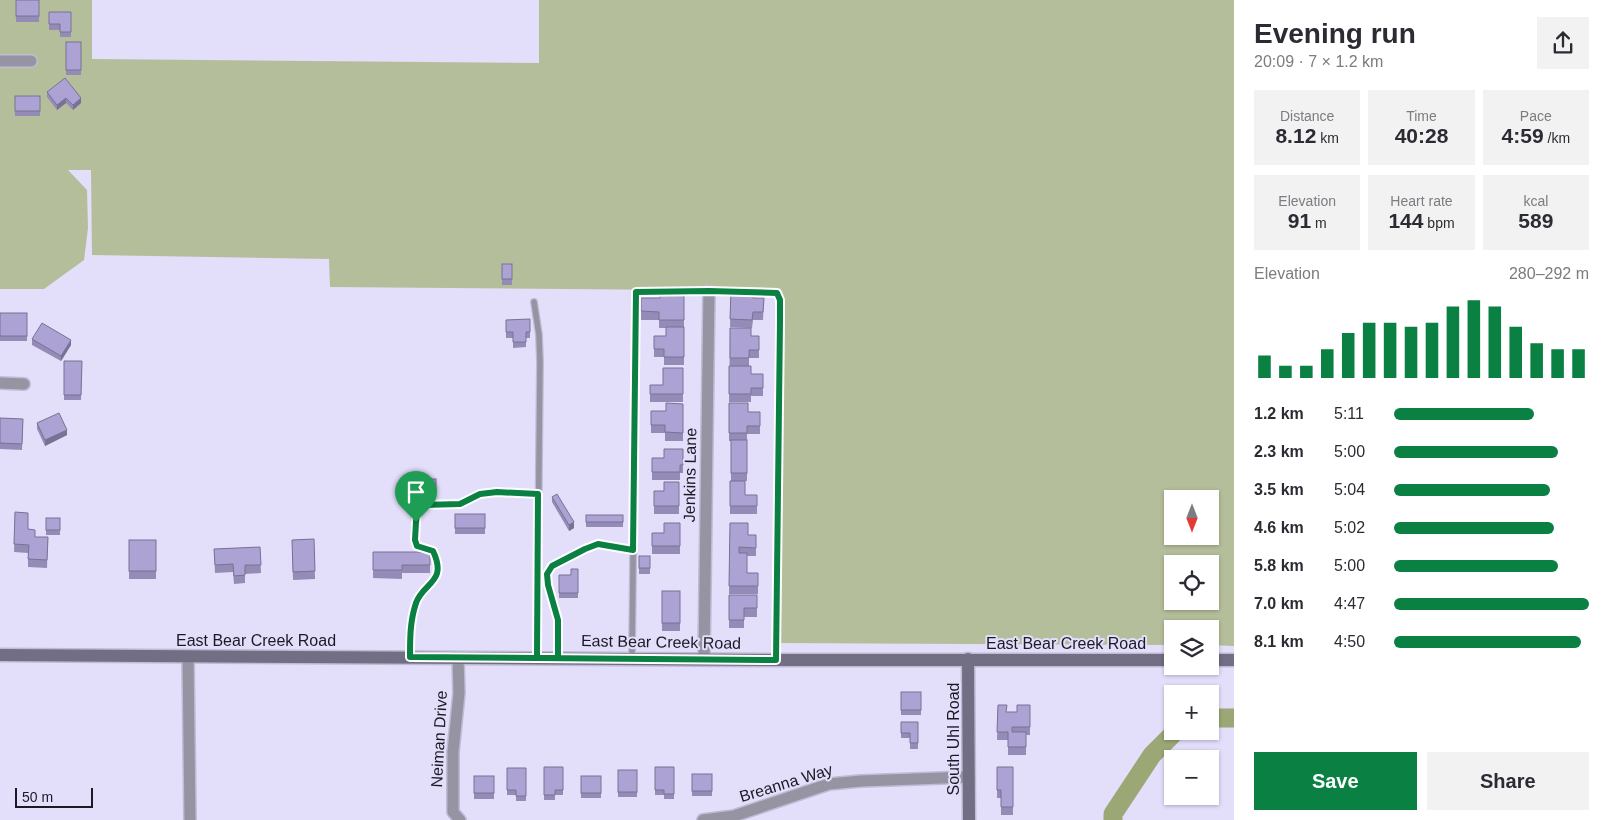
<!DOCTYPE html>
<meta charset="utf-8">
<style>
:root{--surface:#fff;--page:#f2f2f3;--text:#2b2b33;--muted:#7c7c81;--accent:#0b8043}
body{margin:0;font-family:Helvetica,sans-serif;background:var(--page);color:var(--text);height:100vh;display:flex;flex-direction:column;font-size:19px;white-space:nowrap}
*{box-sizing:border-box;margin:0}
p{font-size:16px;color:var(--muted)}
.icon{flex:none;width:28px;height:28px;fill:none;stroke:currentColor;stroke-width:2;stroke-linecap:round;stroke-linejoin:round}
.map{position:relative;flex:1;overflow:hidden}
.drawer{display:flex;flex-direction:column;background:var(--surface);width:375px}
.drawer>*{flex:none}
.needle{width:32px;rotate:180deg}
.buttons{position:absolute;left:1164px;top:490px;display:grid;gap:10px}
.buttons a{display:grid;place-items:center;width:55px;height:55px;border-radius:0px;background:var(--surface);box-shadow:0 1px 4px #0004;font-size:25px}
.scale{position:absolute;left:15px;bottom:12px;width:78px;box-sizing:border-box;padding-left:5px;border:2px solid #1c1925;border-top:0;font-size:14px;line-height:18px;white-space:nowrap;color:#1c1925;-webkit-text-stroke:4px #e3defa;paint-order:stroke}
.pin{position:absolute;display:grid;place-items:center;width:42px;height:42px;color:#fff;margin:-51px -21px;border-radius:50% 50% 50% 0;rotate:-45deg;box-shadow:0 0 5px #0007}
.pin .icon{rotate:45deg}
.round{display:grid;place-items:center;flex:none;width:52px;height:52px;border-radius:0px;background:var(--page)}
.headline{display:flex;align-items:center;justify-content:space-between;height:85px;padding:0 20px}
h1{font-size:28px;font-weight:700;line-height:38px}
.metrics{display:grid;grid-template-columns:repeat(3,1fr);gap:8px;height:85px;padding:5px 20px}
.metrics div{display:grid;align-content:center;border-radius:0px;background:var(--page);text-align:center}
.metrics b{font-size:21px;font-weight:700}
.metrics small{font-size:14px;font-weight:400}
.metrics p{font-size:14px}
.chart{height:140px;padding:10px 20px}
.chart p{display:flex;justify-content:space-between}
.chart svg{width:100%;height:90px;margin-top:5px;stroke:var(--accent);stroke-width:6}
.button{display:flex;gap:10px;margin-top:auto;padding:10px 20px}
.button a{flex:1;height:58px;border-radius:0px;background:var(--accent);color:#fff;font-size:20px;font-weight:700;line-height:58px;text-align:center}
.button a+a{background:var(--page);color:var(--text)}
ul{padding:0 20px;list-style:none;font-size:16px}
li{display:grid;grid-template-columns:80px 60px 1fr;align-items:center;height:38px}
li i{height:12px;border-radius:6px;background:var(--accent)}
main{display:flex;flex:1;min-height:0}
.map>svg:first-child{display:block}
.green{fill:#b5be9a;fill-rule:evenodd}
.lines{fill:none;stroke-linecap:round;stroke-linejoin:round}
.river{stroke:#9ba775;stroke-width:19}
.lane-casing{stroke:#bfbbd4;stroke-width:8}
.street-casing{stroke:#bfbbd4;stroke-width:14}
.secondary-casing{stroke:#bfbbd4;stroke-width:15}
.lane{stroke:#9694a2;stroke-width:5.5}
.street{stroke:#9694a2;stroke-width:11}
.secondary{stroke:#726e83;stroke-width:12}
.wall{fill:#948cb6}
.shaded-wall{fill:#787294}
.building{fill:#aca3d4;stroke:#787294}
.route-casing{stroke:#fff;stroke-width:10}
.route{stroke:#0b8043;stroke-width:6}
.labels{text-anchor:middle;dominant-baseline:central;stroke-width:4;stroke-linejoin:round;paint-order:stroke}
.street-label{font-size:16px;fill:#1c1925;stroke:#e3defa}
</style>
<main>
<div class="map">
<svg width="1234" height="820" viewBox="0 0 1234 820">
<rect width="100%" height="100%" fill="#e3defa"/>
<path class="green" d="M0,0H92V59L539,63V0H1234V646L1210,645V629H1172V645L776,643L781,291L330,287L329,259L92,255L91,170H68L87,190L88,228L84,260L44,289H0ZM1172,499H1210V536H1172ZM1172,564H1210V601H1172Z"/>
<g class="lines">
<g class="river">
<polyline points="1210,718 1234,718"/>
<polyline points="1113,820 1113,814 1152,755 1176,731"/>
</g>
<defs>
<g id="lane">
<polyline points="677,292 738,292"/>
<polyline points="747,292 777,293 780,299 776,660"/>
<polyline points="534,302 539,335 540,362 537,658"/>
<path d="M410,657C409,638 409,621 416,603C423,582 448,584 433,551L417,546C413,533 414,516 423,505H460L480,494L497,492L538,494"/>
<polyline points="558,658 558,620 548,585 547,574 552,566 585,549 598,544 633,550"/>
<polyline points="632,658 636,292 668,292"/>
</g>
<g id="street">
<polyline points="0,61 31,61"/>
<polyline points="0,383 24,384"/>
<polyline points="188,656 190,820"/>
<polyline points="458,658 459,693 453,752 453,812 460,820"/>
<polyline points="704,659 709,291"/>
<polyline points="703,820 734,816 829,784 861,781 969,777"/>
</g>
<g id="secondary">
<polyline points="0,655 776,660 1172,660"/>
<polyline points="968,659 969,820"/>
<polyline points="1210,660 1234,660"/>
</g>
</defs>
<use href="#lane" class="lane-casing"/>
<use href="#street" class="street-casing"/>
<use href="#secondary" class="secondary-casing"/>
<use href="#lane" class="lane"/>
<use href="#street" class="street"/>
<use href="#secondary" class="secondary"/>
</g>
<g class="wall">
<rect x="16" y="0" width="23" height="22"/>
<polygon points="49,12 71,12 71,37 60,37 60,30 49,30"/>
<rect x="66" y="42" width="15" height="33"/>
<polygon points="65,78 81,103 73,110 66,103 57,110 47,97 47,92"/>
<rect x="15" y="96" width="25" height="20"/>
<rect x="502" y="264" width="10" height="21"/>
<polygon points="684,290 684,365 664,365 664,357 654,357 654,336 666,336 666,328 659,328 659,320 641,320 641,298 660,298"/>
<polygon points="731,290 753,298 764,298 763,320 753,320 752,328 730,327"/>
<rect x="0" y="313" width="27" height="28"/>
<polygon points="530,319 530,338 526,338 526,347 513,348 513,338 506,338 506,320"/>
<polygon points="730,328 751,336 759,336 759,358 749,358 749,366 751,374 763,374 763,396 751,396 751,402 729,402"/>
<polygon points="32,339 71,345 61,361 32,345"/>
<polygon points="64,361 82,361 81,400 64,400"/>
<polygon points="683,368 683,402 650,402 650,385 663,385"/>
<polygon points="729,403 748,412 760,412 760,434 747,434 747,481 731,481 731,441 729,441"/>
<polygon points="683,404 683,441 665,441 665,433 651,433 651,411 666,411"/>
<polygon points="0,418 23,419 22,450 0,449"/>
<polygon points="37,423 67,435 45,446 37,429"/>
<polygon points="683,449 683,473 680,473 680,480 652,480 652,458 664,458"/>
<rect x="418" y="479" width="18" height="19"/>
<polygon points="730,481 745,495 757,495 757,514 730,514"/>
<polygon points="679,482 679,514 654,514 654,491 664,491"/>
<polygon points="552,497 574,528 569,531 552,502"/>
<polygon points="15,512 28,529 35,537 48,537 47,568 28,567 28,553 14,552"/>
<rect x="455" y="514" width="30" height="20"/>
<rect x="586" y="515" width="37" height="12"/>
<rect x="46" y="518" width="14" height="17"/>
<polygon points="680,523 680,554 652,554 652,533 664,533"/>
<polygon points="730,523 748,535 756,535 756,556 747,556 747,573 758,573 758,594 729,594"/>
<polygon points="314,539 315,579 293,580 292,540"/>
<rect x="129" y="540" width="27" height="39"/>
<polygon points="260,547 261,573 245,574 245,583 234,584 233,572 215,573 214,549"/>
<polygon points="373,552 430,552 430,573 402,573 402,579 373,578"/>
<rect x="639" y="556" width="11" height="18"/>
<polygon points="578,569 578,598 559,598 559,575 571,575"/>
<rect x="662" y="591" width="18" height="40"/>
<polygon points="729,595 757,595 757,617 744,617 744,628 729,628"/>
<rect x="901" y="692" width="20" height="23"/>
<polygon points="998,705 1006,712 1017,712 1030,705 1030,735 1026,735 1026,755 1008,755 1008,740 997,740"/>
<polygon points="901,722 918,722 918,749 910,749 910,738 901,738"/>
<polygon points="544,767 563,767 563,795 555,795 555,800 544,800"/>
<polygon points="655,767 674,767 674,799 664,799 664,795 655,795"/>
<polygon points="997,767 1013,767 1013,815 1001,815 1001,798 997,798"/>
<polygon points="507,768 526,768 526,801 516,801 516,795 507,795"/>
<rect x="618" y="770" width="19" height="27"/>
<rect x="692" y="774" width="20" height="22"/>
<rect x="474" y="776" width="20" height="23"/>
<rect x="581" y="776" width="20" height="22"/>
</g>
<g class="shaded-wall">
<polygon points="66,98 66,103 57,110 57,105"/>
<polygon points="81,98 81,103 73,110 73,105"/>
<polygon points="71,340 71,345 61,361 61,356"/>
<polygon points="67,430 67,435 45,446 45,440"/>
<polygon points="574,522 574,528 569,531 569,525"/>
</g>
<g class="building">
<rect x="16" y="0" width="23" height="16"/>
<polygon points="49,12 71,12 71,32 60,32 60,24 49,24"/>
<rect x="66" y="42" width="15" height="28"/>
<polygon points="65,78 81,98 73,105 66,98 57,105 47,92"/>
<rect x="15" y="96" width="25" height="15"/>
<rect x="502" y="264" width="10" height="15"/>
<polygon points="660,290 684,290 684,320 659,320 659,312 641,311 641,298 660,298"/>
<polygon points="731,290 753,291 753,298 764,298 763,312 753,312 752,320 730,319"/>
<rect x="0" y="313" width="27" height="23"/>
<polygon points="530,319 530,332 526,332 526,342 513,342 513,332 506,332 506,320"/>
<polygon points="42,323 71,340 61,356 32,339"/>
<polygon points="666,327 684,327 684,357 664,357 664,349 654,349 654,336 666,336"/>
<polygon points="730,328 751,328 751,336 759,336 759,350 749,350 749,358 730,358"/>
<polygon points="64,361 82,361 81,395 64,395"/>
<polygon points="729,366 751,366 751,374 763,374 763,388 751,388 751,394 729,394"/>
<polygon points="663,368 683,368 683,394 650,394 650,385 663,385"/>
<polygon points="666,403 683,404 683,433 665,432 665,425 651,425 651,411 666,411"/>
<polygon points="729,403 748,403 748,412 760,412 760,426 747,426 747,433 729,433"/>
<polygon points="59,413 67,430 45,440 37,423"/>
<polygon points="0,418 23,419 22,444 0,443"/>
<rect x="731" y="440" width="16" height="33"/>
<polygon points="664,449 683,449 683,465 680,465 680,472 652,472 652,458 664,458"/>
<rect x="418" y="479" width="18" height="14"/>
<polygon points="730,481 745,481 745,495 757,495 757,506 730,506"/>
<polygon points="664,482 679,482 679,506 654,506 654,491 664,491"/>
<polygon points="557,494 574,522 569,525 552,497"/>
<polygon points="15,512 28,513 28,529 35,530 35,537 48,537 47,560 28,559 29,545 14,544"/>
<rect x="455" y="514" width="30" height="14"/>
<rect x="586" y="515" width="37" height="7"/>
<rect x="46" y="518" width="14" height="12"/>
<polygon points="664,523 680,523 680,546 652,546 652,533 664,533"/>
<polygon points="730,523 748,523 748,535 756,535 756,548 739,547 739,553 747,553 747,573 758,573 758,586 729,586"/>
<polygon points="314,539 315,571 293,572 292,540"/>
<rect x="129" y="540" width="27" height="31"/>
<polygon points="260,547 261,565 245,565 245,575 234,576 233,564 215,565 214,549"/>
<polygon points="373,552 430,552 430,565 402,565 402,570 373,570"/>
<rect x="639" y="556" width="11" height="12"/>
<polygon points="571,569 578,569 578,593 559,593 559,575 571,575"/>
<rect x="662" y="591" width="18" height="32"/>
<polygon points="729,595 757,595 757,608 744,608 744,620 729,620"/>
<rect x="901" y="692" width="20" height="18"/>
<polygon points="998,705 1007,705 1006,712 1017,712 1017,705 1030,705 1030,727 1012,727 1012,732 1026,732 1026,747 1008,747 1008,732 997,732"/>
<polygon points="901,722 918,722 918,743 910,743 910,733 901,733"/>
<polygon points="544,767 563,767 563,790 555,790 555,795 544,795"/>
<polygon points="655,767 674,767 674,794 664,794 664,790 655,790"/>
<polygon points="997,767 1013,767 1013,807 1001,807 1001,790 997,790"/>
<polygon points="507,768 526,768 526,796 516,796 516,790 507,790"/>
<rect x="618" y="770" width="19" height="22"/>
<rect x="692" y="774" width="20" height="17"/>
<rect x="474" y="776" width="20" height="17"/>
<rect x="581" y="776" width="20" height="17"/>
</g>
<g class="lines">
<defs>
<path id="route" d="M416,522L415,540L417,546L433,551C448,583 423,582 416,603C410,621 410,638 410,657L776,660L780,321V300L777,293L709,291L636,292L633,550L598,544L585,549L552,566L547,574L548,585L558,620V658H537L538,494L497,492L480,494L460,504L423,505L417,512L416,522"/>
</defs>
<use href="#route" class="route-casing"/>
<use href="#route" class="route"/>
</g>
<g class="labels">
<g class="street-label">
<text transform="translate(690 475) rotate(-89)">Jenkins Lane</text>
<text x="256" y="640">East Bear Creek Road</text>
<text transform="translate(661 642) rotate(1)">East Bear Creek Road</text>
<text x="1066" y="643">East Bear Creek Road</text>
<text transform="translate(439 739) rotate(-87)">Neiman Drive</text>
<text transform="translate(953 739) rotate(-90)">South Uhl Road</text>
<text transform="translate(786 783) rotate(-17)">Breanna Way</text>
</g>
</g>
</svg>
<div class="buttons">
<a><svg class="needle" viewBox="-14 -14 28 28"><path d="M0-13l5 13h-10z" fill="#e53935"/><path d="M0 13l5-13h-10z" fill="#7c7c81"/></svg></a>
<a><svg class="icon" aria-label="locate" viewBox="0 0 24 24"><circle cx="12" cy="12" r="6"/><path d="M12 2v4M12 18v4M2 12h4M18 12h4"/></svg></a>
<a><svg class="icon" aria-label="layers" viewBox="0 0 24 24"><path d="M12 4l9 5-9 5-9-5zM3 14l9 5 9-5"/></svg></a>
<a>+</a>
<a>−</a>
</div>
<div class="scale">50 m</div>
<div class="pin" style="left:416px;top:522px;background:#1e9e55"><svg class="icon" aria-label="arrive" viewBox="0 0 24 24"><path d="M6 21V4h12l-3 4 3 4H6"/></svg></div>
</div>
<section class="drawer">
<div class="headline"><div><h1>Evening run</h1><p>20:09 · 7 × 1.2 km</p></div><a class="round"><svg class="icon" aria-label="share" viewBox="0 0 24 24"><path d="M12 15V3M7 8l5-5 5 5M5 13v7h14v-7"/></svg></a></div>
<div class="metrics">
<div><p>Distance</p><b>8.12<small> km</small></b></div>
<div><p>Time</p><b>40:28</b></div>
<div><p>Pace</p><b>4:59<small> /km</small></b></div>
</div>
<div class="metrics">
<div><p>Elevation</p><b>91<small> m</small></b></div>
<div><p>Heart rate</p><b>144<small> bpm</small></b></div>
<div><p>kcal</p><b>589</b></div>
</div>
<div class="chart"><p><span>Elevation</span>280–292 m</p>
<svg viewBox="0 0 160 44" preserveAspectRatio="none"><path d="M5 44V33M15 44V38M25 44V38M35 44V30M45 44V22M55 44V17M65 44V17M75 44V19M85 44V17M95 44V9M105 44V6M115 44V9M125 44V19M135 44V27M145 44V30M155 44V30"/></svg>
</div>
<ul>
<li><b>1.2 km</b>5:11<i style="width:72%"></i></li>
<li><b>2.3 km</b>5:00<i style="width:84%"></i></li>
<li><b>3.5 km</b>5:04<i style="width:80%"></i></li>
<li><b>4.6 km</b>5:02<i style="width:82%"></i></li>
<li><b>5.8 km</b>5:00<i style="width:84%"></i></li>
<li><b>7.0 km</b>4:47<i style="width:100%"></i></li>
<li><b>8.1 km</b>4:50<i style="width:96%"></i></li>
</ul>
<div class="button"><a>Save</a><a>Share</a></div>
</section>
</main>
